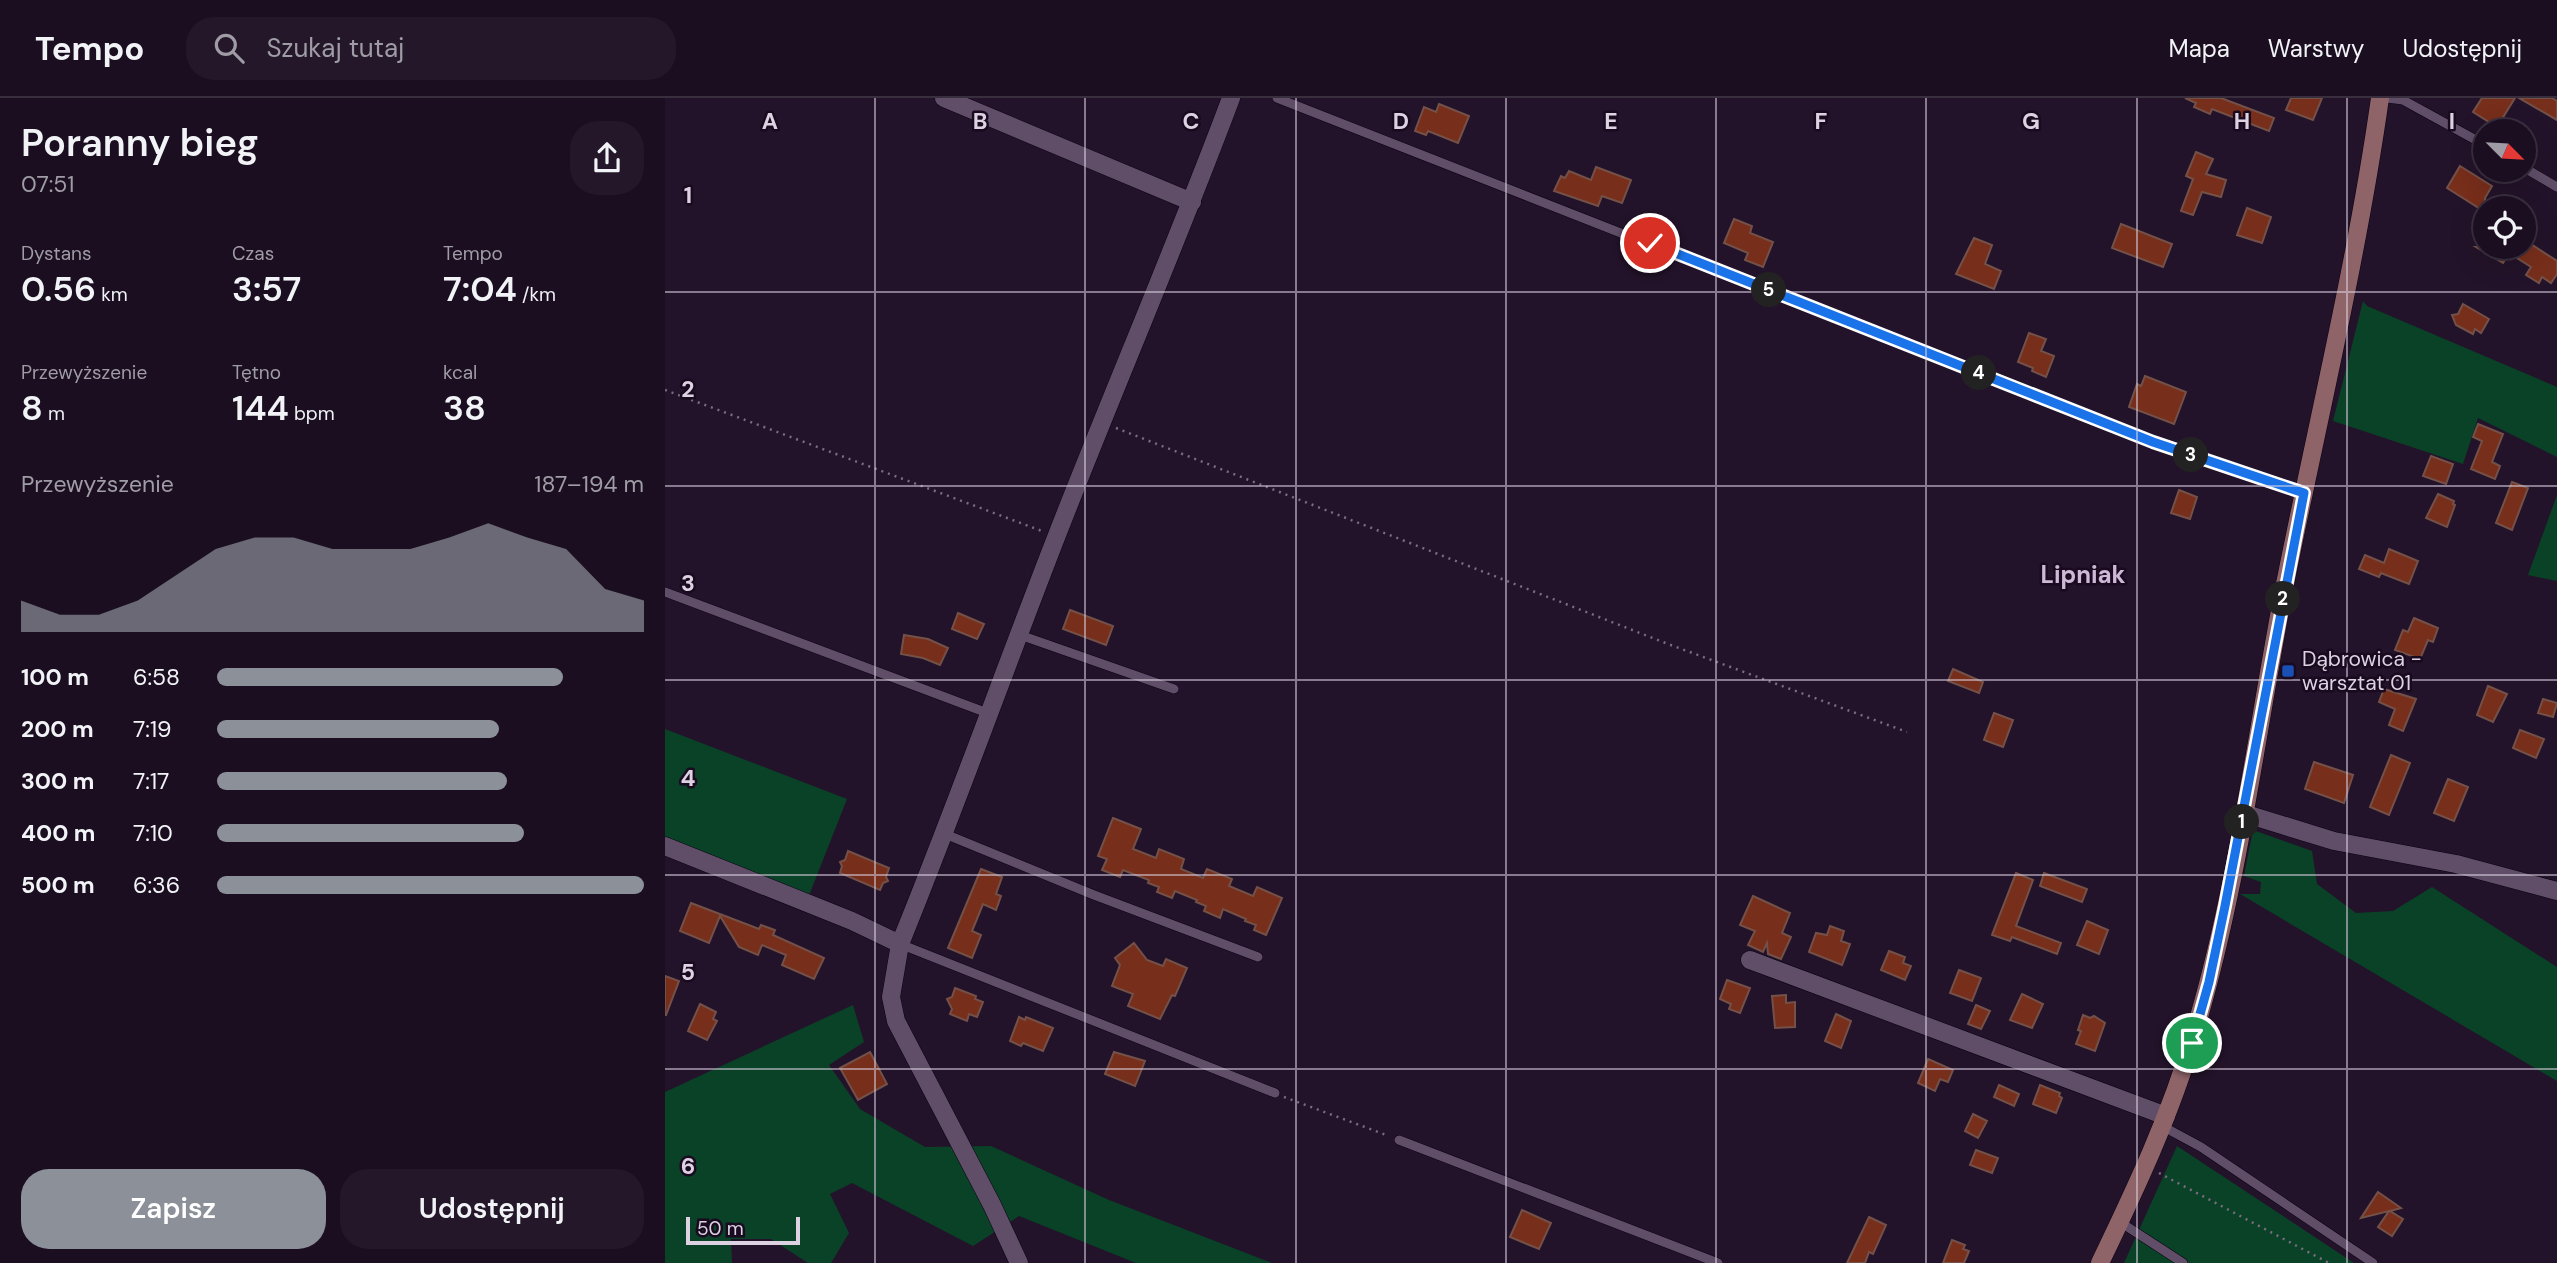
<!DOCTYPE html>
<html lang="pl">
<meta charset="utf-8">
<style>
:root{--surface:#1a0e20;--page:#231729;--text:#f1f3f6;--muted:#9f9ca5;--line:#382e3e;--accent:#8c9099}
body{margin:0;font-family:"DM Sans",sans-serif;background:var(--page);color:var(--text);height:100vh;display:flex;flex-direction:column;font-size:26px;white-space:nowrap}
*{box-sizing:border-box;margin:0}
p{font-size:23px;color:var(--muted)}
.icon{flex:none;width:38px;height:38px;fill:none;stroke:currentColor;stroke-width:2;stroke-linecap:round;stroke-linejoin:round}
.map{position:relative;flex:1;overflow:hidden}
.drawer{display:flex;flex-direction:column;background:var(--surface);width:665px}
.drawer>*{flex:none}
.needle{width:46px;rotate:114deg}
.controls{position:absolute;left:1808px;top:21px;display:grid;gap:14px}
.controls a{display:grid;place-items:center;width:63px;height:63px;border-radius:50%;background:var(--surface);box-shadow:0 7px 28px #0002,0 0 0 2px var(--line);font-size:35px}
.scale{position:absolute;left:21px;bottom:18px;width:114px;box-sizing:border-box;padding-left:7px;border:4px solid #dcd2e2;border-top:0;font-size:19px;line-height:24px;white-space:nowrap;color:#dcd2e2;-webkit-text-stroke:5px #190a20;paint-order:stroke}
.pin{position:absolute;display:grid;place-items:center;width:60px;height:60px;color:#fff;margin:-30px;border:4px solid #fff;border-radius:50%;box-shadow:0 2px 7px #0007}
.km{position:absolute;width:35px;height:35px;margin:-18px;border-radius:50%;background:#222;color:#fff;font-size:19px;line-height:35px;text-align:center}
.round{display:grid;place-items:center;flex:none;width:74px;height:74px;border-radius:28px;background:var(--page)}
.head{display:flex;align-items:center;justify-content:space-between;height:119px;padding:0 21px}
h1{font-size:38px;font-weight:600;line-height:52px}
.stats{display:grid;grid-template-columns:repeat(3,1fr);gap:10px;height:119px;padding:7px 21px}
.stats div{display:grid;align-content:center}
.stats b{font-size:35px;font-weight:600}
.stats small{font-size:19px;font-weight:400}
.stats p{font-size:19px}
.chart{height:196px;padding:14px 21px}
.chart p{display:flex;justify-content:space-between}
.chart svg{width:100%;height:126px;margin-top:7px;fill:var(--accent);opacity:.7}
.primary-button{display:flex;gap:14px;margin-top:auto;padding:14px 21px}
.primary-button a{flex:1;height:80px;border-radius:28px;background:var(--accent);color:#fff;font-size:28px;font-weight:600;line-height:80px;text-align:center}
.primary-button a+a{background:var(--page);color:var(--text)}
ul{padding:0 21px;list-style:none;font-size:23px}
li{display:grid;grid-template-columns:112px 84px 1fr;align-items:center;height:52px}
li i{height:18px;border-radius:9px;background:var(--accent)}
header{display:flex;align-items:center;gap:42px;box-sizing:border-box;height:98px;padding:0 35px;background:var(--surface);border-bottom:2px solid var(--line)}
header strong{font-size:33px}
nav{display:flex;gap:38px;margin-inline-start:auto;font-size:24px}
.search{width:490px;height:63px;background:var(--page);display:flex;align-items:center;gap:18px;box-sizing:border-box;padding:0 24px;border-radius:28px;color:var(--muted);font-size:26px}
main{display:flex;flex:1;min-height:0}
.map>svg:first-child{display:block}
.green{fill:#094227}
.building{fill:#772e1b;stroke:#745148;stroke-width:2}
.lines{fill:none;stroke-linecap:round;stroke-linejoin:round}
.lane-casing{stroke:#0c0112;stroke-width:10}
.street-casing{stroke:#0c0112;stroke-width:19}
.secondary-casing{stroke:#0c0112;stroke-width:19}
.path{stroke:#7a6d81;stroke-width:2.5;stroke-dasharray:2 5;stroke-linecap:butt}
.lane{stroke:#604e69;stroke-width:9}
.street{stroke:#604e69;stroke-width:18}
.secondary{stroke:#8e6468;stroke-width:18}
.route-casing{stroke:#fff;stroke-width:14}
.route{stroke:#1a73e8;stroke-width:9}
.grid{fill:none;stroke:#dcd2e2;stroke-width:2;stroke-opacity:0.55}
.transit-dot{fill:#1a4fb4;stroke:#190a20;stroke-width:2.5}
.labels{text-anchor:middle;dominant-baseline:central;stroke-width:5;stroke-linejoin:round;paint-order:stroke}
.poi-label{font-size:21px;fill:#dcd2e2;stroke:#190a20;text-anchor:start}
.quarter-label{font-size:24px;font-weight:bold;fill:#cdb8d8;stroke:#190a20}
.grid-label{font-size:23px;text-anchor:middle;font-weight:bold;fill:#dcd2e2;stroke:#190a20;stroke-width:5;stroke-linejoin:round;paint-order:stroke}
</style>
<header>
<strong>Tempo</strong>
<div class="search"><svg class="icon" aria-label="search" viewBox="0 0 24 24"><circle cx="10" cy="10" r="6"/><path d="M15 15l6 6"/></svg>Szukaj tutaj</div>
<nav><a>Mapa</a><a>Warstwy</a><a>Udostępnij</a></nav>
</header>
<main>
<section class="drawer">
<div class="head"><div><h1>Poranny bieg</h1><p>07:51</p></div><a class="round"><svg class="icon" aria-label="share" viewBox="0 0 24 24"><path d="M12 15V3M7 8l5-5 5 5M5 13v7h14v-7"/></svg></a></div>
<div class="stats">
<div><p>Dystans</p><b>0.56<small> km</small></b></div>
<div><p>Czas</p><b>3:57</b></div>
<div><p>Tempo</p><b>7:04<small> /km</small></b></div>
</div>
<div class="stats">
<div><p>Przewyższenie</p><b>8<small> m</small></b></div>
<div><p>Tętno</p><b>144<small> bpm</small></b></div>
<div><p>kcal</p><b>38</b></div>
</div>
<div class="chart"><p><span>Przewyższenie</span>187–194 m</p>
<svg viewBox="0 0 160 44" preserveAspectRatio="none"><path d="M0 44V33L10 38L20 38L30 33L40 24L50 15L60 11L70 11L80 15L90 15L100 15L110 11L120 6L130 11L140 15L150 29L160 33V44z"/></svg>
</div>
<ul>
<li><b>100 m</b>6:58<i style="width:81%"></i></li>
<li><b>200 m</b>7:19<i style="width:66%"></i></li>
<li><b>300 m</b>7:17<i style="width:68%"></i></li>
<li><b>400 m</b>7:10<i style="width:72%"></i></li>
<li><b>500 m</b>6:36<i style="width:100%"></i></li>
</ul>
<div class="primary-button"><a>Zapisz</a><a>Udostępnij</a></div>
</section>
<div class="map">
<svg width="1892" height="1165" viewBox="0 0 1892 1165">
<rect width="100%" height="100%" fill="#23132a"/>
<g class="green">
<polygon points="1698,203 1702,208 1892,289 1892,359 1813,320 1798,366 1668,323"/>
<polygon points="1892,397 1892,483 1863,477"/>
<polygon points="0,631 182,701 143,800 0,745"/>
<polygon points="1588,732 1647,753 1652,786 1691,815 1728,813 1767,789 1892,869 1892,983 1575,796 1595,796 1596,784 1579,778"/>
<polygon points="188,907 199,944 164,967 195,1011 260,1049 326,1048 444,1102 607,1165 471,1165 354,1118 308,1148 187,1085 165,1096 184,1135 166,1165 143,1165 106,1141 66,1141 67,1165 0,1165 0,994"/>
<polygon points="1512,1048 1689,1165 1459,1165"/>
</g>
<g class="building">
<polygon points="1520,0 1556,0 1609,20 1604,33 1547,11 1545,16 1529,9 1531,5"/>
<polygon points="1626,0 1657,0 1648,22 1621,12"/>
<polygon points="1817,0 1850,0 1832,29 1808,14"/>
<polygon points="1854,0 1887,0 1892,3 1892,22"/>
<polygon points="774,6 804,18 793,45 763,33 761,37 750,33 759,9 771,14"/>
<polygon points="1531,54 1548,61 1541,76 1561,82 1556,99 1537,94 1528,117 1516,113 1528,81 1521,78"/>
<polygon points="1795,68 1827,88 1820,100 1820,114 1782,90"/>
<polygon points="931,69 966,82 957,105 937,98 933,108 889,93 896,78 900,80 904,73 926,82"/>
<polygon points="1582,110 1606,119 1597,145 1572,137"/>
<polygon points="1069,121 1087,128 1085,135 1108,144 1098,169 1080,162 1083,155 1059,145"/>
<polygon points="1456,126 1507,146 1498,169 1447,150"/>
<polygon points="1309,140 1327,147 1320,166 1336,173 1329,191 1291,176"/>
<polygon points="1858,141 1892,163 1892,176 1886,185 1877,179 1874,185 1861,177 1866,169 1844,155 1838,165 1811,149 1858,149"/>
<polygon points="1798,206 1824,221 1816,235 1810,231 1808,236 1791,227 1787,217 1793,216"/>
<polygon points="1364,235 1381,241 1376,253 1389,258 1381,279 1367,273 1368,270 1353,264"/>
<polygon points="1480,278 1521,294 1509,326 1464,309 1472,286 1476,288"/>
<polygon points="1813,326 1838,336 1827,364 1835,368 1830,381 1806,371 1817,343 1808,339"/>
<polygon points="1766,358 1788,366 1781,386 1758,378"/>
<polygon points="1847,384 1863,390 1847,432 1831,425"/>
<polygon points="1514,392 1532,399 1525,421 1506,415"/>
<polygon points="1773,396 1789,403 1788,406 1790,407 1782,429 1761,420"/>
<polygon points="1724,451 1753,463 1744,486 1716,475 1714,479 1694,471 1700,457 1719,465"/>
<polygon points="405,512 448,528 441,547 398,531"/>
<polygon points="293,515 319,526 312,541 287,531"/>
<polygon points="1749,520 1773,530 1768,544 1763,542 1755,561 1730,552 1738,532 1743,534"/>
<polygon points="239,537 263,541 283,550 275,567 258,560 236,556"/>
<polygon points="1288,571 1318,584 1314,595 1283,583"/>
<polygon points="1823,588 1842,596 1828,624 1812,617"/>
<polygon points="1719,591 1751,601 1738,633 1724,627 1730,611 1714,604"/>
<polygon points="1878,601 1892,605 1888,619 1873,615"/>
<polygon points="1329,615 1348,622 1338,649 1319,642"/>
<polygon points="1855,632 1879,641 1871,660 1848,650"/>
<polygon points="1726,657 1745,665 1724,717 1705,709"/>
<polygon points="1649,664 1688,677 1679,705 1640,691"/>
<polygon points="1783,681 1803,689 1789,723 1769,715"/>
<polygon points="448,720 476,731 468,751 491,760 494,751 519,761 516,771 538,780 542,771 567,781 564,788 588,798 592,789 617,800 601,837 589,832 591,827 580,823 581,821 558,811 555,820 539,813 541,808 531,804 532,802 510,793 507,800 492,794 494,789 483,785 484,782 458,772 455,779 437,772 442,761 433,758"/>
<polygon points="183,753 224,770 221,779 223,783 218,785 215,792 175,775 177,768 175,764 180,762"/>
<polygon points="316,771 337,779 331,796 336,798 331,812 318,806 307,833 316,837 307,860 283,850"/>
<polygon points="1351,775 1368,782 1351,828 1396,845 1392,856 1347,839 1345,843 1327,837"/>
<polygon points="1379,775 1422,791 1417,804 1375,788"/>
<polygon points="1088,798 1125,815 1117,835 1126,839 1116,861 1103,856 1102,845 1098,854 1083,847 1090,833 1075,827"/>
<polygon points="26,805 94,831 96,827 110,832 108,837 159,860 149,881 117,867 121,857 97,847 93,857 74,849 55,818 44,845 15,833"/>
<polygon points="1422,823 1443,832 1434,856 1412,847"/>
<polygon points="1165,828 1179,833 1176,843 1185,846 1177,867 1144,854 1151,835 1162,837"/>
<polygon points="469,845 482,862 498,868 501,861 522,870 510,898 507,897 495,921 463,908 468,896 447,888 455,867 450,860"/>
<polygon points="1224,853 1240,859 1238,865 1246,868 1240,882 1216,872"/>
<polygon points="1294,872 1316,880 1307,903 1285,895"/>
<polygon points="0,878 14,883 1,917 0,917"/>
<polygon points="1062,882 1085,890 1075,915 1064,911 1066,906 1055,901"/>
<polygon points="290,890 311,898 310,901 318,904 312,919 304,916 302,923 285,916 287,911 282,901 287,899"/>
<polygon points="1357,896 1378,906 1367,930 1345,922"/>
<polygon points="1121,897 1121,905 1130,904 1130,929 1110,930 1107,898"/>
<polygon points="35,906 51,914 48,921 52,923 42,942 23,933"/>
<polygon points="1311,907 1325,913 1316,931 1303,926"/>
<polygon points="1171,916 1186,923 1176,950 1160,943"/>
<polygon points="1418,917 1425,920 1429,918 1440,925 1430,953 1411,946 1416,933 1413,932"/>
<polygon points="354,919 360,922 361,919 388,930 378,953 358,945 356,948 345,943"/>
<polygon points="205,954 222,986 193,1002 175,970"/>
<polygon points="449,954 480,963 470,988 440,976"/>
<polygon points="1263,961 1288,972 1283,984 1275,981 1270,993 1253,985"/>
<polygon points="1334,987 1354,996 1349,1008 1329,999"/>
<polygon points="1375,987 1395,995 1394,998 1397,1000 1391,1015 1368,1006"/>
<polygon points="1308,1016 1322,1023 1313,1040 1300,1033"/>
<polygon points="1311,1052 1333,1060 1327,1075 1305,1067"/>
<polygon points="1713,1094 1736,1110 1725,1113 1738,1121 1727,1138 1713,1129 1724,1113 1696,1120"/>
<polygon points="857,1112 886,1125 874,1151 845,1139"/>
<polygon points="1204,1119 1221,1127 1208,1156 1204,1154 1200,1165 1182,1165"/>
<polygon points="1287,1142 1300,1147 1298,1151 1304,1153 1299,1165 1278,1165"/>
</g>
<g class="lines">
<defs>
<g id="lane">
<polyline points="612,0 1488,344 1638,395"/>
<polyline points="1722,0 1738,2 1820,47"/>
<polyline points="1858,69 1892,89"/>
<polyline points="0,494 325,616"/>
<polyline points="355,537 509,591"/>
<polyline points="280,736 429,797 593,859"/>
<polyline points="235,846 610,995"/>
<polyline points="1497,1028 1536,1049 1708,1165"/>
<polyline points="734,1042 1053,1165"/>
<polyline points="1455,1124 1518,1165"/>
</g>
<g id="street">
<polyline points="279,0 527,104"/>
<polyline points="1578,715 1669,743 1791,766 1892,793"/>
<polyline points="0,748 187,823 235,846 226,899 231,923 327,1107 354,1165"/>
<path d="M235,846C290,711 339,573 392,437C449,291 511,147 566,0"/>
<polyline points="1085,862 1501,1018"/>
</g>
<path id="secondary" d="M1435,1165C1471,1090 1506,1016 1529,936C1573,790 1591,636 1620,486C1652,325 1692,163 1715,0"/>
</defs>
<use href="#lane" class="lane-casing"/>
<use href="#street" class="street-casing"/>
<use href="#secondary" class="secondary-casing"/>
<g class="path">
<polyline points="0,292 377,433"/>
<polyline points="451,330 1003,546 1242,634"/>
<polyline points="619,999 724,1038"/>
<polyline points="1494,1075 1664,1165"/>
</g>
<use href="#lane" class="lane"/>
<use href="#street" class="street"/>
<use href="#secondary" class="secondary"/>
</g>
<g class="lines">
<defs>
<polyline id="route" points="985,145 1488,344 1639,395 1560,808 1544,884 1527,945"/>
</defs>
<use href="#route" class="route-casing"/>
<use href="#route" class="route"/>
</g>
<path class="grid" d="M210,0V1165M420,0V1165M631,0V1165M841,0V1165M1051,0V1165M1261,0V1165M1472,0V1165M1682,0V1165M0,194H1892M0,388H1892M0,582H1892M0,777H1892M0,971H1892"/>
<rect class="transit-dot" x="1616" y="566" width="14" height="14" rx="3.5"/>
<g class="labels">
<g class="poi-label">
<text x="1637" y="561">Dąbrowica -<tspan x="1637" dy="24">warsztat 01</tspan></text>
</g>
<g class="quarter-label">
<text x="1418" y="476">Lipniak</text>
</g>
</g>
<g class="grid-label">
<text x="105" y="31">A</text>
<text x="315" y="31">B</text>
<text x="526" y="31">C</text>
<text x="736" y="31">D</text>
<text x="946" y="31">E</text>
<text x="1156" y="31">F</text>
<text x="1366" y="31">G</text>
<text x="1577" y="31">H</text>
<text x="1787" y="31">I</text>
<text x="23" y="105">1</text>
<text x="23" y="299">2</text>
<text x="23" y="493">3</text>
<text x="23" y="688">4</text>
<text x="23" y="882">5</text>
<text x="23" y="1076">6</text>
</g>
</svg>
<div class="controls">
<a><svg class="needle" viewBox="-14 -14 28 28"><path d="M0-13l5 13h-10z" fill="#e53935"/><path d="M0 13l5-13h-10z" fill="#9f9ca5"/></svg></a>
<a><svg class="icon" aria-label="locate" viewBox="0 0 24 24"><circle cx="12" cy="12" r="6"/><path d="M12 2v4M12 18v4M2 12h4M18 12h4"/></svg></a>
</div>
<div class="scale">50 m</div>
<div class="pin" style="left:1527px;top:945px;background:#1e9e55"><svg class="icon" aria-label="arrive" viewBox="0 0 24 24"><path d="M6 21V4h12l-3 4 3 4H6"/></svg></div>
<div class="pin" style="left:985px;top:145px;background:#d93025"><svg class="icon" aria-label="check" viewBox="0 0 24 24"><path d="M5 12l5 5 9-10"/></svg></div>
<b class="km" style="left:1577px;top:724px">1</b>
<b class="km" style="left:1618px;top:501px">2</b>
<b class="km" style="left:1526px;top:357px">3</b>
<b class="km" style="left:1314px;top:275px">4</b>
<b class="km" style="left:1104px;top:192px">5</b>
</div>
</main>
